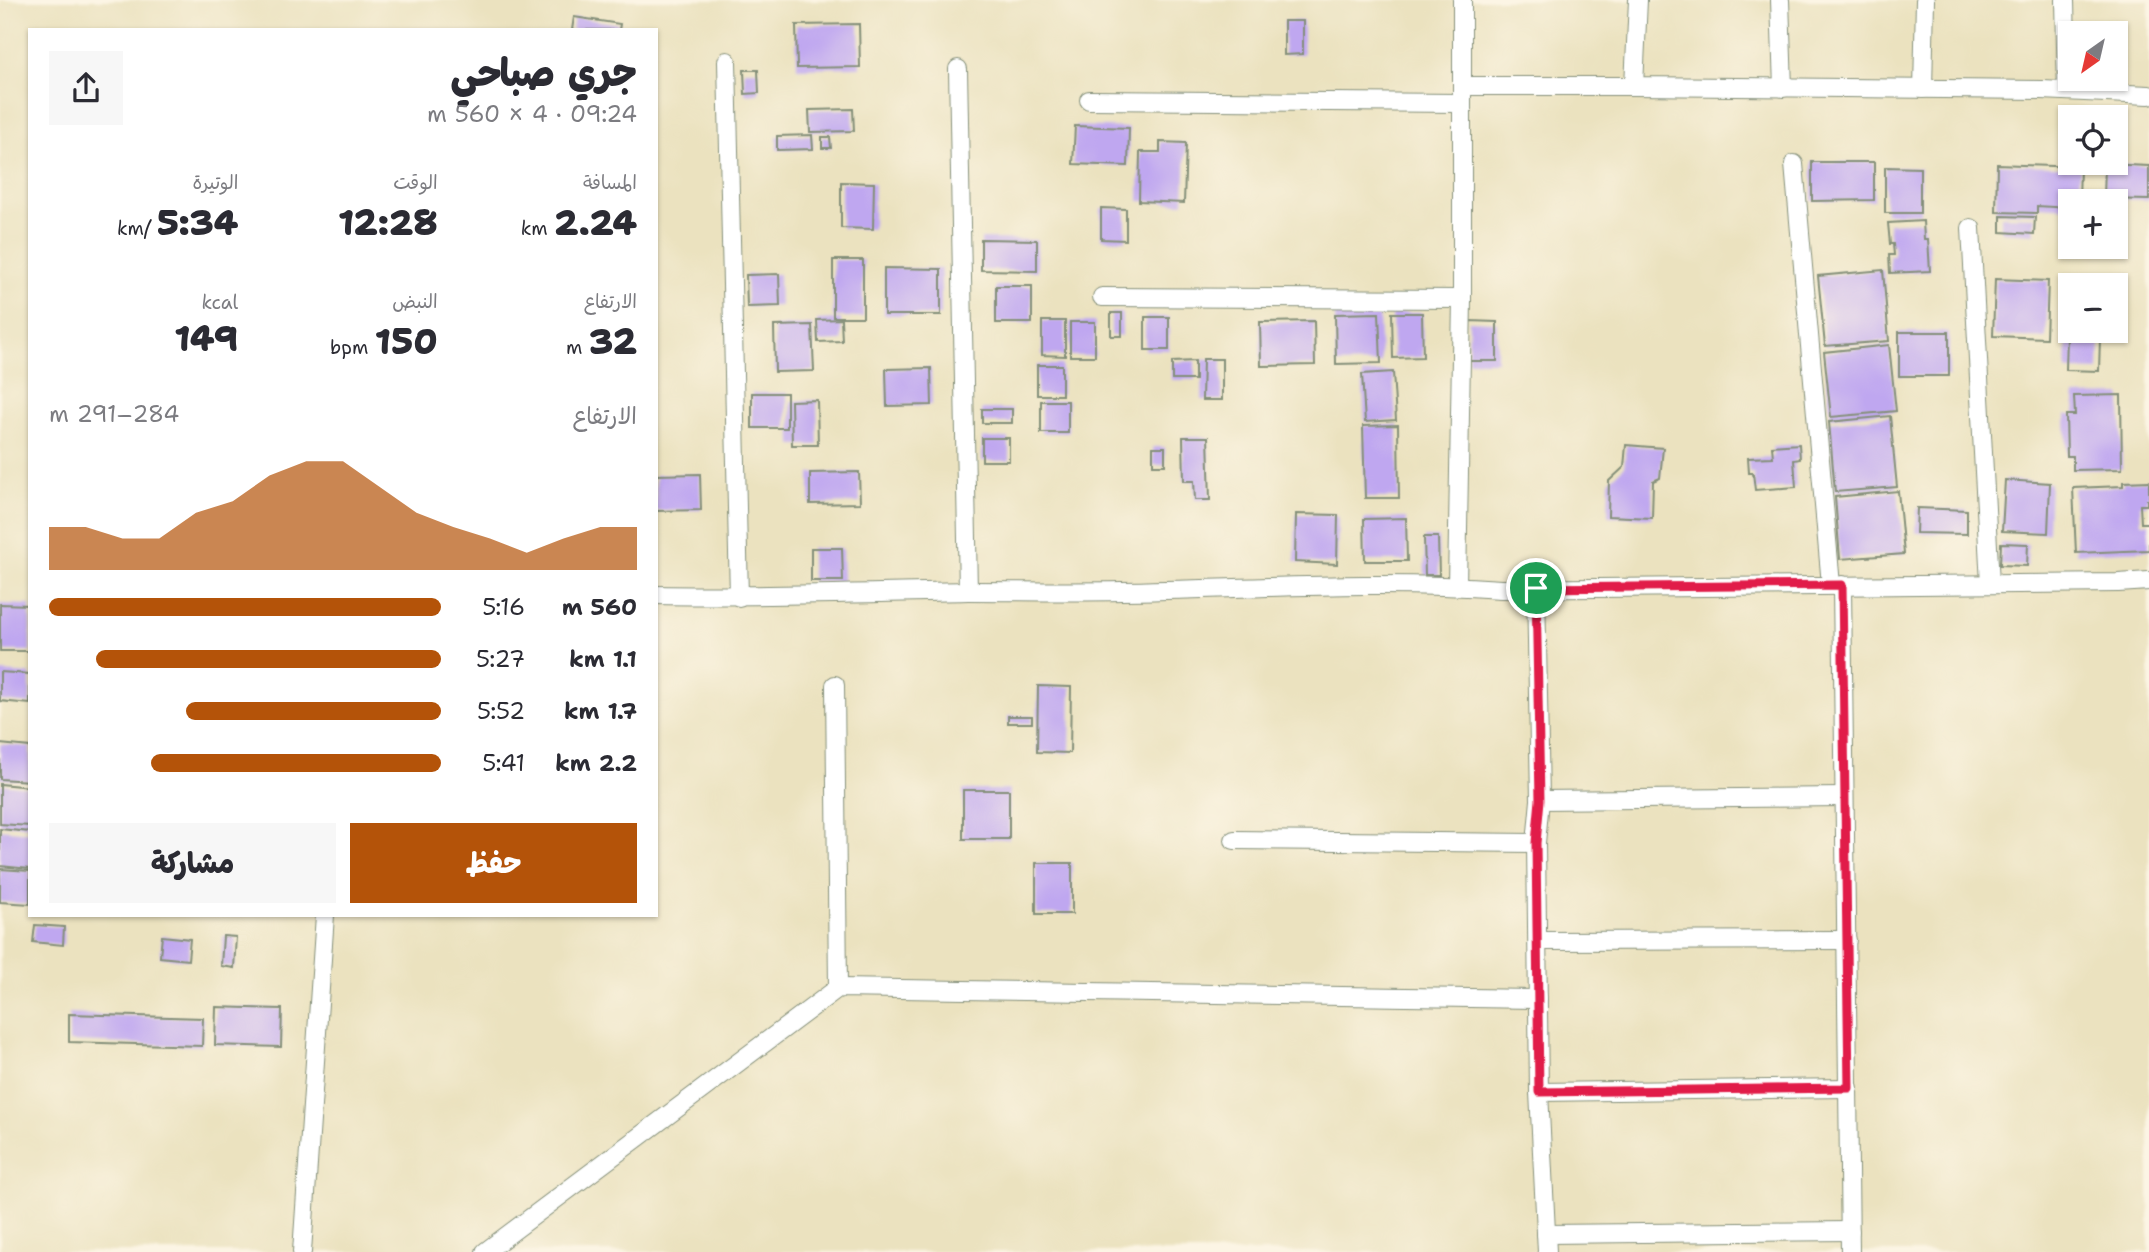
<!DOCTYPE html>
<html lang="ar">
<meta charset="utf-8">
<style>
:root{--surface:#fff;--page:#f7f7f7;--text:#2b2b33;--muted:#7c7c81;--accent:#b45309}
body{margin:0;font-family:"Shantell Sans","Playpen Sans Arabic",sans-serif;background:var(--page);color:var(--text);direction:rtl;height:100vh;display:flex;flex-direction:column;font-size:26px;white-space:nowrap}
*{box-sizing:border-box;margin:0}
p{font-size:23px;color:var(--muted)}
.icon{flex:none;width:38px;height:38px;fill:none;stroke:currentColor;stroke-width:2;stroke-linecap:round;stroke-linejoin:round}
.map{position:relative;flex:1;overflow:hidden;direction:ltr}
.details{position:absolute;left:28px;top:28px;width:630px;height:889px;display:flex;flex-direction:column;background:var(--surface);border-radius:0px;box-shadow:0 2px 5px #0004;direction:rtl}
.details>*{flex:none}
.needle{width:46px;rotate:214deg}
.controls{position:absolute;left:2058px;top:21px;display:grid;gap:14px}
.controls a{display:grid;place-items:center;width:70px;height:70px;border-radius:0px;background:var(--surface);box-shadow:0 2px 5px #0004;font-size:35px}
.pin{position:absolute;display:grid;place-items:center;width:60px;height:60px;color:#fff;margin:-30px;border:4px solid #fff;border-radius:50%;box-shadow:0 2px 7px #0007}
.round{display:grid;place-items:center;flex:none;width:74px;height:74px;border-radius:0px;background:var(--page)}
.overview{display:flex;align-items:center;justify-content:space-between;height:119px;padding:0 21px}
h1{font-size:38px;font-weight:800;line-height:52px}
.metrics{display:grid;grid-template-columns:repeat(3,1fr);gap:10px;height:119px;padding:7px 21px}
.metrics div{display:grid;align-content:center}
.metrics b{font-size:35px;font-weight:800}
.metrics small{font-size:19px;font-weight:400}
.metrics p{font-size:19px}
.chart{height:196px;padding:14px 21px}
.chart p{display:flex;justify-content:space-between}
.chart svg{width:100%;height:126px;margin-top:7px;fill:var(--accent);opacity:.7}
.button{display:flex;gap:14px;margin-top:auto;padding:14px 21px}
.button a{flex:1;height:80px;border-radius:0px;background:var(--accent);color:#fff;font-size:28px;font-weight:800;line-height:80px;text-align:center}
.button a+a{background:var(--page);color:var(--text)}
ul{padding:0 21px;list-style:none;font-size:23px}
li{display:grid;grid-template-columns:112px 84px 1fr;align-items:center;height:52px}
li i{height:18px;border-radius:9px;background:var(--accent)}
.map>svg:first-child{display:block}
.building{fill:#bfa7f0}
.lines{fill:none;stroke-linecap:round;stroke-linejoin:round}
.minor-casing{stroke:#85907a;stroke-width:20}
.minor{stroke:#fff;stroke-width:18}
.route-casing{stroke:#fff;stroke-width:14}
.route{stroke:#e11d48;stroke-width:9}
</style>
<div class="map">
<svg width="2149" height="1252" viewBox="0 0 2149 1252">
<rect width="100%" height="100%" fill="#fcf5e5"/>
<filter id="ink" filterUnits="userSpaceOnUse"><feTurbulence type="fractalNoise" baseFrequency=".0143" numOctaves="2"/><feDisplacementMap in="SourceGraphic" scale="14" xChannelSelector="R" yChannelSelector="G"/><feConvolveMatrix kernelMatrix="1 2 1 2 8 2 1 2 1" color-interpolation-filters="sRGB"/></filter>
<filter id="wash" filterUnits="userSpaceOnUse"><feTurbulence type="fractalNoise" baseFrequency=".00686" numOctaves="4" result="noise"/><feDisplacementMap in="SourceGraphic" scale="28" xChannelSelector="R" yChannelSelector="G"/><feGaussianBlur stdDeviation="1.57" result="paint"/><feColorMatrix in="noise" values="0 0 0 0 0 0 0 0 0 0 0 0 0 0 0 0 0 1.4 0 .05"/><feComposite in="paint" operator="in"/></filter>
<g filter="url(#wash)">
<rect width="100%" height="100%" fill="#ebe2bf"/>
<g id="blocks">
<g class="building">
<polygon points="574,17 620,24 619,30 572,30"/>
<polygon points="1284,21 1303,21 1303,54 1284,55"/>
<polygon points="859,24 860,67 797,68 796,25"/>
<polygon points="744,70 758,70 759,93 745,94"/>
<polygon points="853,109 854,131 810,132 809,110"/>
<polygon points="1075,126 1129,128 1128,166 1073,164"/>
<polygon points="812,135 813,149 777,150 777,136"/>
<polygon points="822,137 830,137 831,148 822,148"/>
<polygon points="1160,142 1186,143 1184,203 1139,201 1140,152 1160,152"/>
<polygon points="1812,162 1874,162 1874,200 1812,201"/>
<polygon points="1997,164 2080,167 2079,201 2070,201 2070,208 2037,206 2037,213 1996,212"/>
<polygon points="2105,164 2149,166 2149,200 2104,199"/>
<polygon points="1885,167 1920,168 1920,213 1885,213"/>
<polygon points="841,182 874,183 873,229 841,228"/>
<polygon points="1101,208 1126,209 1126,240 1101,239"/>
<polygon points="2001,216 2035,217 2034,234 2001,232"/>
<polygon points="1923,221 1924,239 1928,239 1930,271 1890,273 1889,255 1894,255 1893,244 1890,244 1888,223"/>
<polygon points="981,239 1037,240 1037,271 981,270"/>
<rect x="833" y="260" width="30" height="57"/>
<polygon points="884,268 941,269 941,315 884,315"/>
<polygon points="1883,270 1889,341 1825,346 1818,276"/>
<polygon points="779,274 780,306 747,307 746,275"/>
<polygon points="1995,279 2048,281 2046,338 1993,336"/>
<rect x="996" y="286" width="36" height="37"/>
<rect x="1111" y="313" width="11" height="23"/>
<polygon points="1379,313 1381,363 1336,364 1335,314"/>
<polygon points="1392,313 1422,313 1423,357 1393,358"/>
<rect x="1145" y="317" width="24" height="33"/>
<polygon points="841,319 842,341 818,342 817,320"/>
<polygon points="1042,321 1065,321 1065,356 1042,355"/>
<polygon points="1314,321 1315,365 1261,366 1260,322"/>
<polygon points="1469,321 1497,322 1497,361 1468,361"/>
<rect x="1070" y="322" width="25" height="34"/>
<polygon points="812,325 814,371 775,372 774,326"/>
<rect x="1899" y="332" width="50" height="44"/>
<polygon points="2067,336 2100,338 2099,371 2066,370"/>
<polygon points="1889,345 1896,411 1831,417 1824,352"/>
<polygon points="1203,359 1222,359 1222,400 1202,400"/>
<polygon points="1195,361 1195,380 1172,380 1172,362"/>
<rect x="1037" y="365" width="25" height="30"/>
<polygon points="931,368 932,405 887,406 886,369"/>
<polygon points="1393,372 1396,420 1365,422 1362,374"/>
<rect x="752" y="393" width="35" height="35"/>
<polygon points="2121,395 2122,469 2073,470 2073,456 2067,456 2066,415 2075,415 2074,396"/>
<polygon points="817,400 818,445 792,445 791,401"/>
<rect x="1041" y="401" width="27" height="32"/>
<rect x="982" y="409" width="30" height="14"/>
<polygon points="1890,416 1897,487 1835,492 1829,422"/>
<polygon points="1398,425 1399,498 1365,498 1363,426"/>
<polygon points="1183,437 1208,437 1210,500 1195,500 1194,481 1184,481"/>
<rect x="982" y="438" width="27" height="23"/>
<polygon points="1799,444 1800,459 1794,460 1796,487 1755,490 1753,473 1749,473 1748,458 1773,457 1772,446"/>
<polygon points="1626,445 1663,448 1660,478 1653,481 1652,518 1608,516 1609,481 1624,467"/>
<rect x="1153" y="447" width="12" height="18"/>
<polygon points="859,472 860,503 810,504 810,473"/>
<polygon points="700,474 701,510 656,511 656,475"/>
<polygon points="2005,480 2050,483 2048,533 2002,531"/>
<polygon points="2149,481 2149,500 2147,500 2147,505 2140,505 2141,523 2149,523 2149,550 2076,553 2073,488 2123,486 2123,482"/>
<polygon points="1898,491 1904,554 1840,559 1835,497"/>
<polygon points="1917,508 1967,510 1967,534 1916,533"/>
<polygon points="1296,514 1338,515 1337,564 1295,562"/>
<polygon points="1406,518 1407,561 1365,561 1364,519"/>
<polygon points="1424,537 1438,537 1439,575 1425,575"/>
<polygon points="2001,543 2028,544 2027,566 2000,565"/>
<polygon points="811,548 842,548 843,581 811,581"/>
<polygon points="0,604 30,605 30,651 0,651"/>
<polygon points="0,672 30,674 30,704 0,701"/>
<polygon points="1038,686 1071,687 1070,753 1037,752"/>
<rect x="1008" y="716" width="24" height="7"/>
<polygon points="0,744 30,747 30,781 0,779"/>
<polygon points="0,784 30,787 30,826 0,824"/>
<rect x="963" y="790" width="46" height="49"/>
<polygon points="0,829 30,832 30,869 0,866"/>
<rect x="1036" y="863" width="36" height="51"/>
<polygon points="0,869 30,871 30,904 0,902"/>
<polygon points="35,925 64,927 63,945 33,942"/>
<polygon points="162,936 190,939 188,960 160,957"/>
<polygon points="223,936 236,937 234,968 221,966"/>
<polygon points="216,1007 282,1009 281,1047 215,1045"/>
<polygon points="69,1014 203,1018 202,1046 69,1042"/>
</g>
</g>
</g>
<g filter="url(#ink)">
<use href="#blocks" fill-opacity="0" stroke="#85907a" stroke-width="2"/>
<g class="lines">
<defs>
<g id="minor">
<polyline points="1638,0 1634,86 2042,90 2149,95"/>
<polyline points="1780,0 1783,88"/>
<polyline points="2065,0 2067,91"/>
<polyline points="727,61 739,597"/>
<polyline points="958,69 968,591"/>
<polyline points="1462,86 1634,86"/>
<polyline points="1923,89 1925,0"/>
<polyline points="1089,100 1462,103"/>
<polyline points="1794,164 1831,585"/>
<polyline points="1971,228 1990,584"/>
<polyline points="1102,297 1462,299"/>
<polyline points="1842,585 1850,1252"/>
<polyline points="1457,586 1462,299 1462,0"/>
<polyline points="1536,588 1540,800 1536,843 1539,1092 1547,1252"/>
<path d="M656,595C760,597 864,593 968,591C1019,591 1070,592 1121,591C1248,589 1375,580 1501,589L2118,583L2149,581"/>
<polyline points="835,685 838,988"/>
<polyline points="1540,800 1844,797"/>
<polyline points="1234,840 1536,843"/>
<polyline points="1538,941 1847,940"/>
<polyline points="1539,1092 1849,1088"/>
<polyline points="1546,1234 1850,1231"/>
<polyline points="302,1252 325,915"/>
<polyline points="485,1252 838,988 1538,999"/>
</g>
</defs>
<use href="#minor" class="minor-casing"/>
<use href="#minor" class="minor"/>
</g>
</g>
<g class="lines" filter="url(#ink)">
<defs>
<polygon id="route" points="1842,585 1849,1088 1539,1092 1536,843 1540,800 1536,588"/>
</defs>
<use href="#route" class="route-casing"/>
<use href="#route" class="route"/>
</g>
</svg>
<div class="controls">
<a><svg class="needle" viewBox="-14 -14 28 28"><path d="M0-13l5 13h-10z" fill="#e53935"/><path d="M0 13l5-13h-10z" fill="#7c7c81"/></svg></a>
<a><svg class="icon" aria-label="locate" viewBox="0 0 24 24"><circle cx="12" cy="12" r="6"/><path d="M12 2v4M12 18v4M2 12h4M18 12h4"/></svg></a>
<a>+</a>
<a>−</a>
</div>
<div class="pin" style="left:1536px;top:588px;background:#1e9e55"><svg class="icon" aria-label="arrive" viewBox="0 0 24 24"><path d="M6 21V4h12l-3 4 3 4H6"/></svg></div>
<section class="details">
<div class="overview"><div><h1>جري صباحي</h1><p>09:24 · 4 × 560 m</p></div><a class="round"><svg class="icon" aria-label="share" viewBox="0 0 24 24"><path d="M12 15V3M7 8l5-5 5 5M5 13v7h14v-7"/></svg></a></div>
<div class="metrics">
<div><p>المسافة</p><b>2.24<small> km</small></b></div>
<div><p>الوقت</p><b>12:28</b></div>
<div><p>الوتيرة</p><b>5:34<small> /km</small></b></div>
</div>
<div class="metrics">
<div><p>الارتفاع</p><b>32<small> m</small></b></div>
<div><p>النبض</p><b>150<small> bpm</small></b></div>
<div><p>kcal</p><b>149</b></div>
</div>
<div class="chart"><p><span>الارتفاع</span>284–291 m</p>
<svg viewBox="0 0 160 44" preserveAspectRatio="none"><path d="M0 44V29L10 29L20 33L30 33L40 24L50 20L60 11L70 6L80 6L90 15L100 24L110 29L120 33L130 38L140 33L150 29L160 29V44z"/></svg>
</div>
<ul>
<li><b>560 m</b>5:16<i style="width:100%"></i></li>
<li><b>1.1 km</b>5:27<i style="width:88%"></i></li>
<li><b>1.7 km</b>5:52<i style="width:65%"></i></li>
<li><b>2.2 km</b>5:41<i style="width:74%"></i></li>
</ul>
<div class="button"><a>حفظ</a><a>مشاركة</a></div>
</section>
</div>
